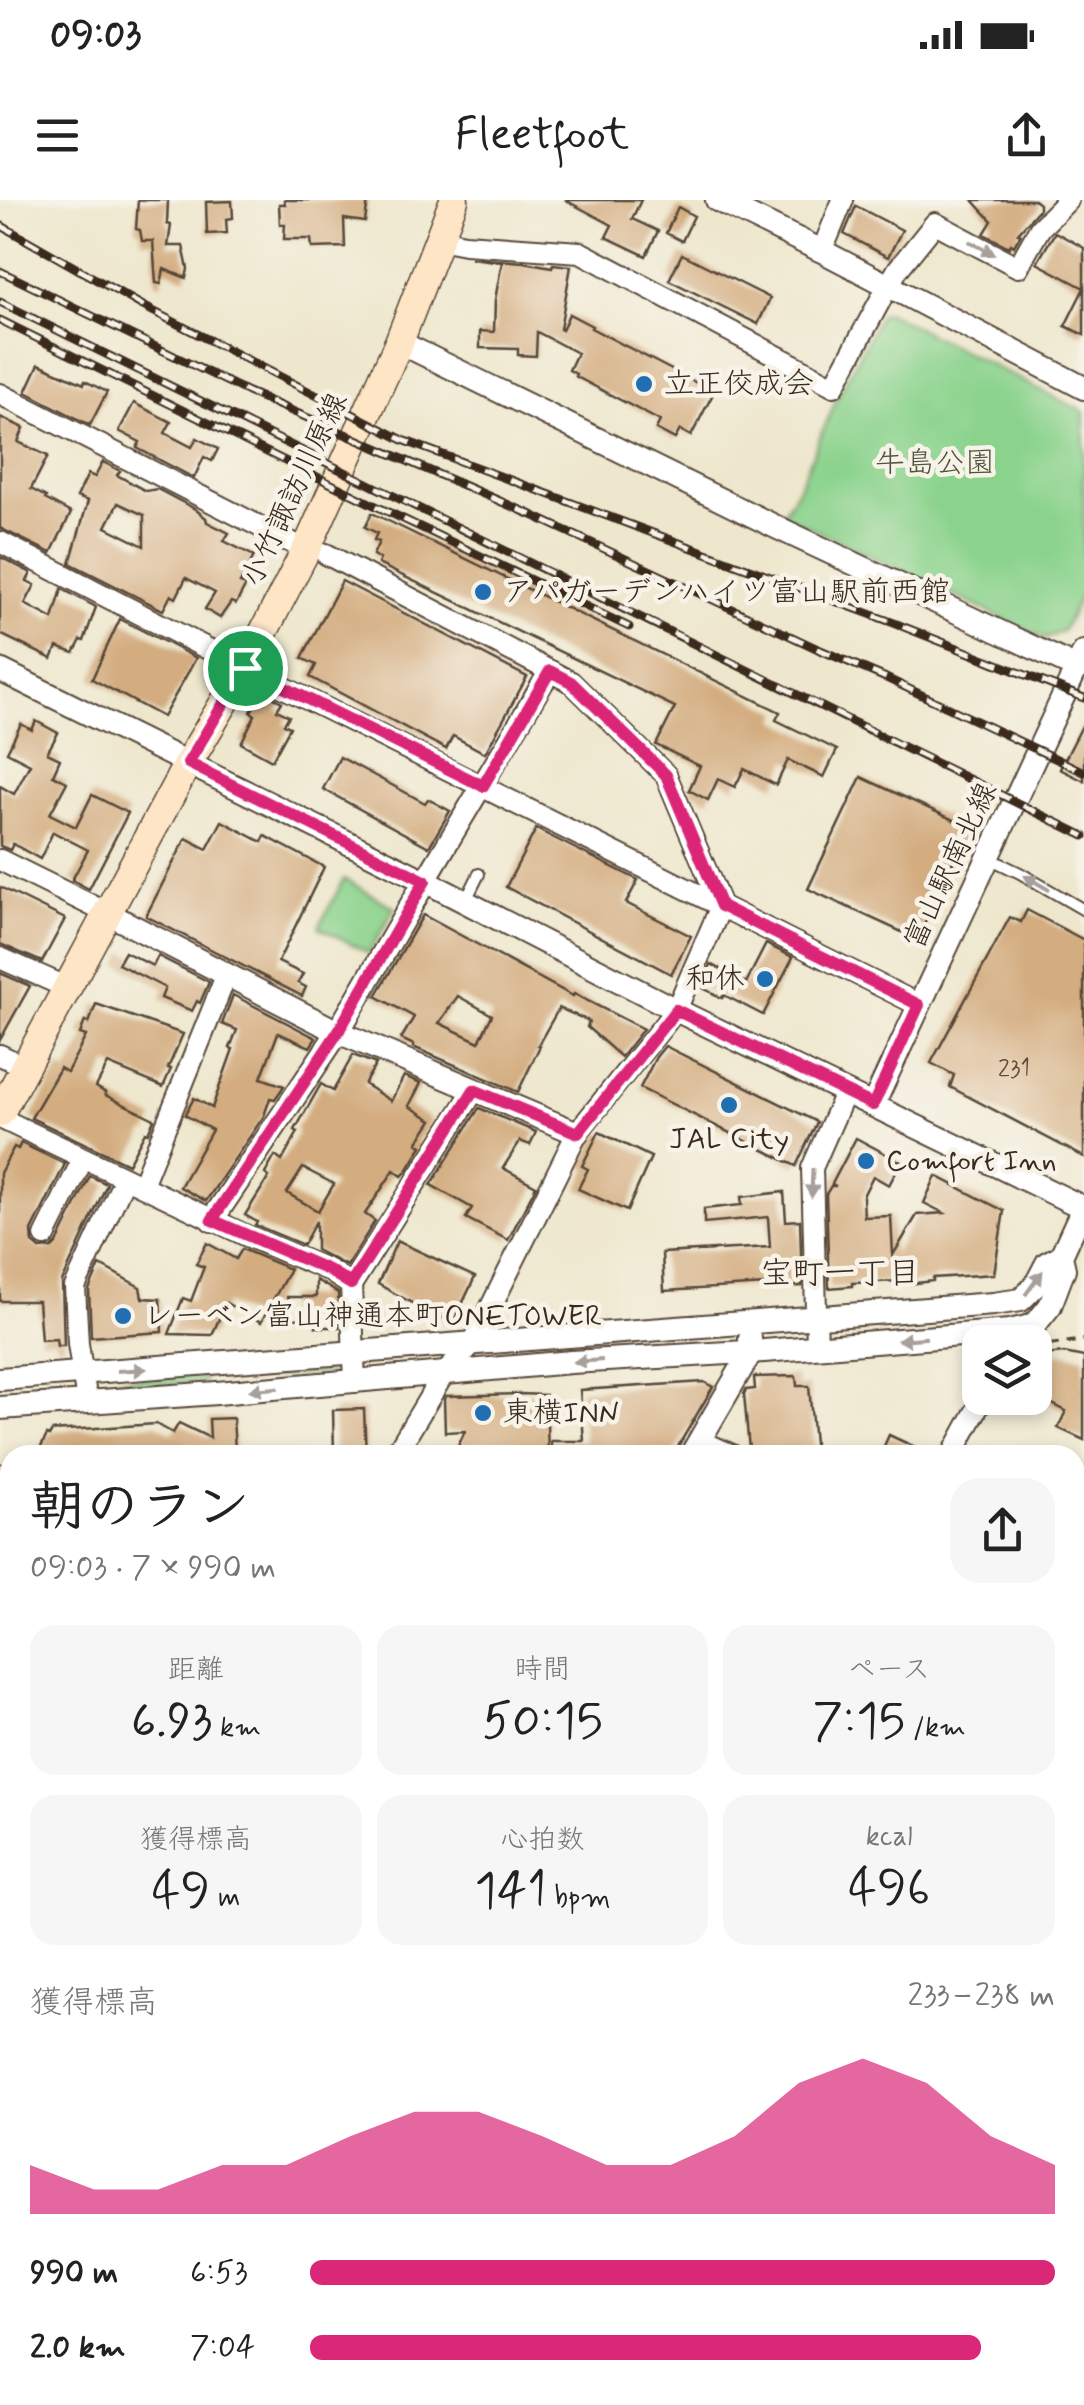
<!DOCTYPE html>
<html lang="ja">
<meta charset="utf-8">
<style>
:root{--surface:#fff;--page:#f6f6f6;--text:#222;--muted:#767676;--accent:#db2777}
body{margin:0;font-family:Mynerve,"Klee One",sans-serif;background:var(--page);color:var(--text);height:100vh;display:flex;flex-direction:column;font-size:38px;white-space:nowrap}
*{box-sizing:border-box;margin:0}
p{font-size:32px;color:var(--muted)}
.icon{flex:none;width:55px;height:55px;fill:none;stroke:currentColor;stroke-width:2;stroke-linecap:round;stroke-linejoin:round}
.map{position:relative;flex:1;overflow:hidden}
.sheet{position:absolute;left:0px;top:1245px;width:1085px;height:960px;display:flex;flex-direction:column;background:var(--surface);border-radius:30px 30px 0 0;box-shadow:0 5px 15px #0003}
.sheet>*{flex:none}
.tools{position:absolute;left:962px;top:1125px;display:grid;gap:20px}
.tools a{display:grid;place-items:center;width:90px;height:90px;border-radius:20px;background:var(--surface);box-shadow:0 5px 15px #0003;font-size:50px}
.pin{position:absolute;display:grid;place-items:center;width:85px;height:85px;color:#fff;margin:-42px;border:5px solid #fff;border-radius:50%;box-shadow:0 2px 10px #0007}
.round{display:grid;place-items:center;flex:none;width:105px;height:105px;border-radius:30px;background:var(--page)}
.head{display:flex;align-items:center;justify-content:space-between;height:170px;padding:0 30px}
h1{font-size:55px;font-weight:600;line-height:75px}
.stats{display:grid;grid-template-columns:repeat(3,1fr);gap:15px;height:170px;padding:10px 30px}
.stats div{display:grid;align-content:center;border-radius:25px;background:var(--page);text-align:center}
.stats b{font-size:50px;font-weight:600}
.stats small{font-size:28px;font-weight:400}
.stats p{font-size:28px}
.chart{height:280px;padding:20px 30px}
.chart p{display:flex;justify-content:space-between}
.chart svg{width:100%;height:180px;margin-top:10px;fill:var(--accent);opacity:.7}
ul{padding:0 30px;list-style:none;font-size:32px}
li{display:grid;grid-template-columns:160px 120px 1fr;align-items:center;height:75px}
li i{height:25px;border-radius:12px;background:var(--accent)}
.status{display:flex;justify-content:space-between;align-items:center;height:70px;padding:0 50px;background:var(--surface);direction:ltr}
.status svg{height:28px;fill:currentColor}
header{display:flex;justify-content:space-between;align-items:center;height:130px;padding:0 30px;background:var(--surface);font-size:45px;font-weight:600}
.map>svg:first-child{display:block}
.green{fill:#8bd38d;stroke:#637e56;stroke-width:2.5}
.building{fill:#d3ac7f;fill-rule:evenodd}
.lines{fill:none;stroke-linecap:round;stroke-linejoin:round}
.service-casing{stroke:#564638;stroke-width:14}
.minor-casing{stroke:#564638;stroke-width:24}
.tertiary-casing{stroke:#564638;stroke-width:26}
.secondary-casing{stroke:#564638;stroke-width:31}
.path{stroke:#564638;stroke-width:4;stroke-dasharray:8 8;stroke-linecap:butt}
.service{stroke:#fff;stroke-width:10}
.minor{stroke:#fff;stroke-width:20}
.tertiary{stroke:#fff;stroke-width:22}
.secondary{stroke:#fde5c5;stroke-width:28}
.tram{stroke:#3b2a1e;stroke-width:2.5}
.rail-casing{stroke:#3b2a1e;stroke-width:9}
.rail{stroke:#f7f3e8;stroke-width:5;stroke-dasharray:15;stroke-linecap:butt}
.oneway{fill:#a79f9a}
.route-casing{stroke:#fff;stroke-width:20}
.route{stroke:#db2777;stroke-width:12}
.poi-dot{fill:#1f6fb2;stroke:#f7f3e8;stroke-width:4}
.labels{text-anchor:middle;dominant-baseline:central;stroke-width:9;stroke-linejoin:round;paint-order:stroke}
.number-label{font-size:25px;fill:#614a36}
.poi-label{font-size:30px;fill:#3b2a1e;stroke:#f7f3e8;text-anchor:start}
.park-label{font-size:30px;fill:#4f543a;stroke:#f7f3e8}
.street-label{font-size:30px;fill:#3b2a1e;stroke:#f7f3e8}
.neighbourhood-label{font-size:32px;fill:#3b2a1e;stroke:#f7f3e8}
</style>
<div class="status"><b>09:03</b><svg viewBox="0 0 49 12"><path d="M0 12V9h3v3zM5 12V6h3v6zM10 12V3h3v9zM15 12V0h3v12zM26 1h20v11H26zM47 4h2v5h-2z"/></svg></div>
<header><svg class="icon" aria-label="menu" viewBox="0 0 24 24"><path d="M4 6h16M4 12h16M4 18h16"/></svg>Fleetfoot<svg class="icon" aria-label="share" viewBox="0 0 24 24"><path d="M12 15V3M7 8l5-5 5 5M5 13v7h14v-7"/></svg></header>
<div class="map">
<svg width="1084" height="2205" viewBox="0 0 1084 2205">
<rect width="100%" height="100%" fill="#f7f3e8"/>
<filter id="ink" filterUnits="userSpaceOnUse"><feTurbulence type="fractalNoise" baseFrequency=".01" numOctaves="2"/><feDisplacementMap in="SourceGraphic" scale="20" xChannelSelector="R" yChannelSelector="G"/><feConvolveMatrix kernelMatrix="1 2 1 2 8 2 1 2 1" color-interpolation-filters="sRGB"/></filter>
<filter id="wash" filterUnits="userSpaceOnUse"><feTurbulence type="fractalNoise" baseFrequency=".0048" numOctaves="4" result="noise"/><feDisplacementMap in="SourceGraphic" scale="40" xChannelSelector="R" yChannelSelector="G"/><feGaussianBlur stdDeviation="2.25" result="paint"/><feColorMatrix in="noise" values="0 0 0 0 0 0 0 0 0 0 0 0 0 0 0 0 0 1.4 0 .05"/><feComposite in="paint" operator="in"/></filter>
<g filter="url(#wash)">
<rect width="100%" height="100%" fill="#eee7cd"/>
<g class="green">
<polygon points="888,113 1084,212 1084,389 1063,430 1046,439 782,314 798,289 838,196 880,114"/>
<polygon points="344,679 395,708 369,753 319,727"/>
<polygon points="338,1165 341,1167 340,1173 228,1180 225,1179 224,1175 226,1172"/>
<polygon points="203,1174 205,1177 204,1182 99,1189 97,1187 99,1181"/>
<polygon points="973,2195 1050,2195 1053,2205 939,2205"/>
</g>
<g id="blocks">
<g class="building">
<polygon points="138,0 168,0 167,24 171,25 168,46 183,46 188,69 186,78 164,69 161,84 156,83 153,41 142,41 140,30 136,29"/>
<polygon points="284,0 368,0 365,22 344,19 345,47 312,48 311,39 284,39 285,24 280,24 279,4 285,4"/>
<polygon points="565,0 641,0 632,19 658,31 646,56 606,37 612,25"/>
<polygon points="973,0 1034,0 1039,4 1039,9 1018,33 1021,34 1014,46 1011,44 1009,47 984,34 992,21"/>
<polygon points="232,1 233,18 226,19 227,33 207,34 206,2"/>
<polygon points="856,6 902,30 888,57 844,34"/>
<polygon points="678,7 694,16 682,41 666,33"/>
<polygon points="1055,32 1084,48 1084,88 1037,63"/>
<polygon points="682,54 770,98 758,124 669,80"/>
<polygon points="471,58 524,62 552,67 553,64 571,66 560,129 562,130 569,114 592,126 591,128 714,192 691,236 680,230 675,239 656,229 660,221 575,176 576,174 569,170 577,153 537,132 536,156 518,155 518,149 480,148 480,131 494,132 495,100 502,62"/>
<polygon points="1084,88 1084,135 1065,126"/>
<polygon points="39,164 84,184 85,181 107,192 90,225 26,192"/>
<polygon points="134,203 171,222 165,233 192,247 197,238 218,249 212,261 204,257 194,278 137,248 140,242 119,231"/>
<polygon points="0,217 24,228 18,242 48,256 31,289 46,297 45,299 71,313 51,353 0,328"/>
<path d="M103,262L120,271L117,275L146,291L157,289L195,309L206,318L207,322L229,333L224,341L254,356L240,383L246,385L236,404L231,402L220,418L205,409L215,393L186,378L176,398L171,395L163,410L70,363L88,301L77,297L88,274L95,277ZM118,303L144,315V346L106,327Z"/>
<polygon points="372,313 780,512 776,520 837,550 824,577 788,560 776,585 744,569 735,587 718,579 708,600 689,590 700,566 656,545 675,507 378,364 380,359 373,355 379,342 374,340 377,333 365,327"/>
<polygon points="0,357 31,373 27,381 35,385 25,404 53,419 62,389 96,407 84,441 81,440 74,453 57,447 52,459 0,434"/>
<polygon points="342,381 527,477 485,553 453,536 446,549 310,477 316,465 302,458"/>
<polygon points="120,419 196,458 163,517 92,479"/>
<polygon points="262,492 282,502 277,510 289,516 284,524 290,527 272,560 241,543 255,515 251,512"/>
<polygon points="36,521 58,533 47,553 60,559 53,575 67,582 50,614 76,627 92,595 128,613 89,689 72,680 88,650 53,632 40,659 13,644 10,650 0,646 0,586 14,594 30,564 7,552 21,524 32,530"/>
<polygon points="1084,522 1084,581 1060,569"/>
<polygon points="340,557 425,603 428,599 450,611 429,647 323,589"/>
<polygon points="861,577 969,627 917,739 808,689"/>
<polygon points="222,621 262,642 265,636 324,667 278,762 303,774 298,783 306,787 302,796 146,716 186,638 207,649"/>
<polygon points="536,629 638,680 626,703 691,736 671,774 506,687"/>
<polygon points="0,687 65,719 42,762 0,744"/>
<polygon points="1027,710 1084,740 1084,957 950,887 954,875 931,863 1010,717 1021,722"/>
<path d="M423,715L573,796L574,794L643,829L621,857L587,827L589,821L559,808L538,845L540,846L518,892L413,847L414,845L401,839L414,817L376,796ZM458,796L492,815L479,842L439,823Z"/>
<polygon points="766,744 793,757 763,815 724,795 722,798 701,787 711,764 746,783"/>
<polygon points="125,752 153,766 158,756 209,782 200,803 197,801 192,811 161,798 165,788 118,764"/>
<polygon points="0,773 30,786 0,840"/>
<polygon points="233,795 316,838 310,847 278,833 261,878 284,886 275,899 270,898 264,916 206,1001 180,987 212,930 185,915 194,898 212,908 233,849 230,848 237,830 222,824"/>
<polygon points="96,804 183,834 168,868 171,869 163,887 108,864 96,887 106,893 105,895 154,919 148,933 145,932 128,964 31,918 60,868 67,872 86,836 80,834 85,821 89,823"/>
<polygon points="665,846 817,922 796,966 640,888 656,857"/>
<path d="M353,855L376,864L364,884L391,901L404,876L421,883L409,906L432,920L417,943L422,946L407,971L402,976L394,970L365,1014L375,1021L347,1066L316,1050V1021L303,1045L255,1025L257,1022L245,1015L269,977L265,974L275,956L282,961L298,932L295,930L321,884L333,891ZM303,968L334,984L318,1011L287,993Z"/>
<polygon points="479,908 536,932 530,945 520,941 503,968 536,986 508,1040 466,1018 472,1008 431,985"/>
<polygon points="599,932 651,957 627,1011 578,989 588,969 582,966"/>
<polygon points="856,938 901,962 889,985 873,976 863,996 864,1017 891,1016 893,1055 917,1015 944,1013 924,1003 936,976 1004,1011 994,1074 933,1078 933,1081 900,1085 900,1081 852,1083 852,1086 829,1088 826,994 831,986 836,986 832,984"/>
<polygon points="21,943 65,964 32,1031 33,1043 40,1049 52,1048 57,1043 90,976 107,984 62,1082 64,1146 57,1146 56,1139 41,1140 38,1101 0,1101 0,973 14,947 18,949"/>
<polygon points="784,992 786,1021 800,1020 802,1086 783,1087 783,1084 664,1091 662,1053 770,1047 768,1017 704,1023 704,1009 742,1005 741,997"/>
<polygon points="397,1041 475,1077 453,1123 421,1108 378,1084"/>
<polygon points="207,1043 236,1059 242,1049 290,1069 261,1122 226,1103 212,1135 169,1134 183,1098 191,1101 204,1067 196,1064"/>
<polygon points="100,1065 140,1087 142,1098 160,1099 162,1132 91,1137 89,1090"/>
<polygon points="316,1080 338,1093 339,1127 316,1127 316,1118 288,1119 287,1097 316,1097"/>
<polygon points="1064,1153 1084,1157 1084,1240 1058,1228 1066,1211 1035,1195 1035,1156"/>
<polygon points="796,1176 797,1186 809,1186 815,1255 761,1255 749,1249 744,1194 746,1190 755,1189 754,1177"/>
<polygon points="704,1182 713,1187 673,1255 551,1255 551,1241 584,1241 580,1190"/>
<polygon points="520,1194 546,1195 548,1254 454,1255 465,1231 445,1232 444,1199 446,1196"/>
<polygon points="364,1209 366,1255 334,1255 333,1210"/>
<polygon points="233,1218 235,1250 241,1253 37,1255 47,1235 49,1236 52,1231 156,1224 173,1233 179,1223 210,1238 209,1219"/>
<polygon points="889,1235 932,1255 880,1255"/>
</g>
</g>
</g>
<g filter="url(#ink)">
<use href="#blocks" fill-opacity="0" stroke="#564638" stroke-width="2.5"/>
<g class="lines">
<defs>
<g id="service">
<polyline points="989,658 1020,673 1084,710"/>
<polyline points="466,700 479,674"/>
</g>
<g id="minor">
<polyline points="439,39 465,44 580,52 834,186 888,86 898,69 935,23 1018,67 1040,28 1068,0"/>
<polyline points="822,51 843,0"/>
<polyline points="0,194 306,350"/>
<polyline points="0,342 245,468 919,805"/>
<polyline points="326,354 550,471"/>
<polyline points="0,660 109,714"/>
<polyline points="0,758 68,788"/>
<polyline points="0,855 25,867"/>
<polyline points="0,918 247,1036 328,1070 351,1085 355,1182"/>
<polyline points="142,985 226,776"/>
<polyline points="45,1036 83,959"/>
<polyline points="351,1085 474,890"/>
<polyline points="817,1147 812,968 845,893"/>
<polyline points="87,1202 78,1144 75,1087 125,978"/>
<polyline points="701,1241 732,1255"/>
<polyline points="395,1255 443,1175 473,1143 577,933 676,810 721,706 666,575 571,482 550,471 425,681"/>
<polyline points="952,1255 983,1198"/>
<polyline points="0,1457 10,1463"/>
<polyline points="0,1637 10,1641"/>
<polyline points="0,1755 10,1758"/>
<polyline points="1075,1824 1084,1800"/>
<polyline points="1075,1934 1084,1942"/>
<polyline points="0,2070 10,2071"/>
<polyline points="1075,2107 1084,2100"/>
<polyline points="1075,2152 1084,2148"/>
<polyline points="485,2195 486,2205"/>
<polyline points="1065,2195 1067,2205"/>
<polyline points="31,2205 31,2195"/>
<polyline points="344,2205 347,2195"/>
<polyline points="700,2205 703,2195"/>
<polyline points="906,2205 947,2195"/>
</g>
<g id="tertiary">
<polyline points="717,0 822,51 1084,188"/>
<polyline points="399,142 776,327 1077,468"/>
<polyline points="0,470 425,681 676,810 1084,1008"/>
<polyline points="109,714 338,832 577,933"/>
<polyline points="873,905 1084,452"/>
<polyline points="212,1020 338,832 425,681"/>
<polyline points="0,1179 993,1104 1021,1100 1035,1086 1047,1063 1061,1056"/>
<polyline points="0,1208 217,1193 571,1162 764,1151 1010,1131 1027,1127 1037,1122 1050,1106 1064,1069 1061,1056 1083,1008"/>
<polyline points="691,1255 751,1152 750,1139"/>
<polyline points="1075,1401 1084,1383"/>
<polyline points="1075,1464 1084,1446"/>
<polyline points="1075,1735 1084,1738"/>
<polyline points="0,1885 10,1889"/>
<polyline points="733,2205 735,2195"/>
</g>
<g id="secondary">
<polyline points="0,913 188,563 245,468 306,350 399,142 454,0"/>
<polyline points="0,1278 10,1283"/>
<polyline points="246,2205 248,2195"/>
</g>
</defs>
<use href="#service" class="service-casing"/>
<use href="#minor" class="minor-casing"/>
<use href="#tertiary" class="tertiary-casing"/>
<use href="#secondary" class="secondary-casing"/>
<g class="path">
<polyline points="1035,1147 1084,1140"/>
<polyline points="1006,2205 1020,2205"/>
</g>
<use href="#service" class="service"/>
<use href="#minor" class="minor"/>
<use href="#tertiary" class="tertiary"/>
<use href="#secondary" class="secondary"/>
<g class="tram">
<polyline points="1075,1426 1084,1408"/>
<polyline points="718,2205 721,2195"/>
</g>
<defs>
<g id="rail">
<polyline points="0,25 143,106 403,240 894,423 1084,498"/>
<polyline points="0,71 248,192 532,315 818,449 886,478 1084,572"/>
<path d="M0,102C361,280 723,457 1084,636"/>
<polyline points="0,120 374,305 629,427"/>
</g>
</defs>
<use href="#rail" class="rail-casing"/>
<use href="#rail" class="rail"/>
</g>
<defs><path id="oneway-solid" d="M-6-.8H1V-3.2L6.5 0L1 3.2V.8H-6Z" transform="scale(2.5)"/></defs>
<g class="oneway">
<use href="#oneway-solid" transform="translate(982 48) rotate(28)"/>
<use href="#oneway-solid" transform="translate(1037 683) rotate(-150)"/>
<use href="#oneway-solid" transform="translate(812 983) rotate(92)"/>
<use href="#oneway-solid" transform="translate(1034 1083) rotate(-54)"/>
<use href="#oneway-solid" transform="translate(912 1139) rotate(175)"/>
<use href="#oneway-solid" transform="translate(588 1161) rotate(176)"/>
<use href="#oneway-solid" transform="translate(132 1170) rotate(-4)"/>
<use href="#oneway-solid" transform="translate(264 1189) rotate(175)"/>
</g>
</g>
<g class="lines" filter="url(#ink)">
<defs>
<polygon id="route" points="245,468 483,586 550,471 571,482 666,575 721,706 919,805 873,905 676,810 578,933 474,890 351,1084 328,1070 212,1020 338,832 425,681 188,563"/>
</defs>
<use href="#route" class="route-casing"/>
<use href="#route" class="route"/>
</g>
<g class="poi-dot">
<circle cx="644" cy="184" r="10"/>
<circle cx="483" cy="392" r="10"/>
<circle cx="765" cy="779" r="10"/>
<circle cx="729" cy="905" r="10"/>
<circle cx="866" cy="961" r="10"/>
<circle cx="123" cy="1116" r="10"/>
<circle cx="483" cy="1213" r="10"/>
</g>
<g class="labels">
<g class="number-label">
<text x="1014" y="869">231</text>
</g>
<g class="poi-label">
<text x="664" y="184">立正佼成会</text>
<text x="503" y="392">アパガーデンハイツ富山駅前西館</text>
<text x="745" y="779" text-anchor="end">和休</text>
<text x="729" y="939" text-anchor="middle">JAL City</text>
<text x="886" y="961">Comfort Inn</text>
<text x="143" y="1116">レーベン富山神通本町ONETOWER</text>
<text x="503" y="1213">東横INN</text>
</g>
<g class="park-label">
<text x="935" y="263">牛島公園</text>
</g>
<g class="street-label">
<text transform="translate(295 290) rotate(-65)">小竹諏訪川原線</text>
<text transform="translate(951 666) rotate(-65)">富山駅南北線</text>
</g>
<g class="neighbourhood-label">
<text x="840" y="1074">宝町一丁目</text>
</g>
</g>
</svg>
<div class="tools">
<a><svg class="icon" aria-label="layers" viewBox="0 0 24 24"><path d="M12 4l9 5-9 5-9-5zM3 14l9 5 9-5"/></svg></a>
</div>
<div class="pin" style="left:245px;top:468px;background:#1e9e55"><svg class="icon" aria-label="arrive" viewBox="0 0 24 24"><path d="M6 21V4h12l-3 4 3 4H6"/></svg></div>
<section class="sheet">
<div class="head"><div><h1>朝のラン</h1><p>09:03 · 7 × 990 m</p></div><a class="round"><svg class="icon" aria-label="share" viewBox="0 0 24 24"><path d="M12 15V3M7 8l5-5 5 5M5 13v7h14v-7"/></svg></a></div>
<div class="stats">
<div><p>距離</p><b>6.93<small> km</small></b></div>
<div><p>時間</p><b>50:15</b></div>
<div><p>ペース</p><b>7:15<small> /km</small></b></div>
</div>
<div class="stats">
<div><p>獲得標高</p><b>49<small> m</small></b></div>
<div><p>心拍数</p><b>141<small> bpm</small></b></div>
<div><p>kcal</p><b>496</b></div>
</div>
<div class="chart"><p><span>獲得標高</span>233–238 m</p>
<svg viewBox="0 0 160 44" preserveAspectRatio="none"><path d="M0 44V32L10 38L20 38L30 32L40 32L50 25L60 19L70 19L80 25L90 32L100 32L110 25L120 12L130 6L140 12L150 25L160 32V44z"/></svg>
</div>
<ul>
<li><b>990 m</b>6:53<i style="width:100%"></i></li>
<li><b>2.0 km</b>7:04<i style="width:90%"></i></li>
</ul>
</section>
</div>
